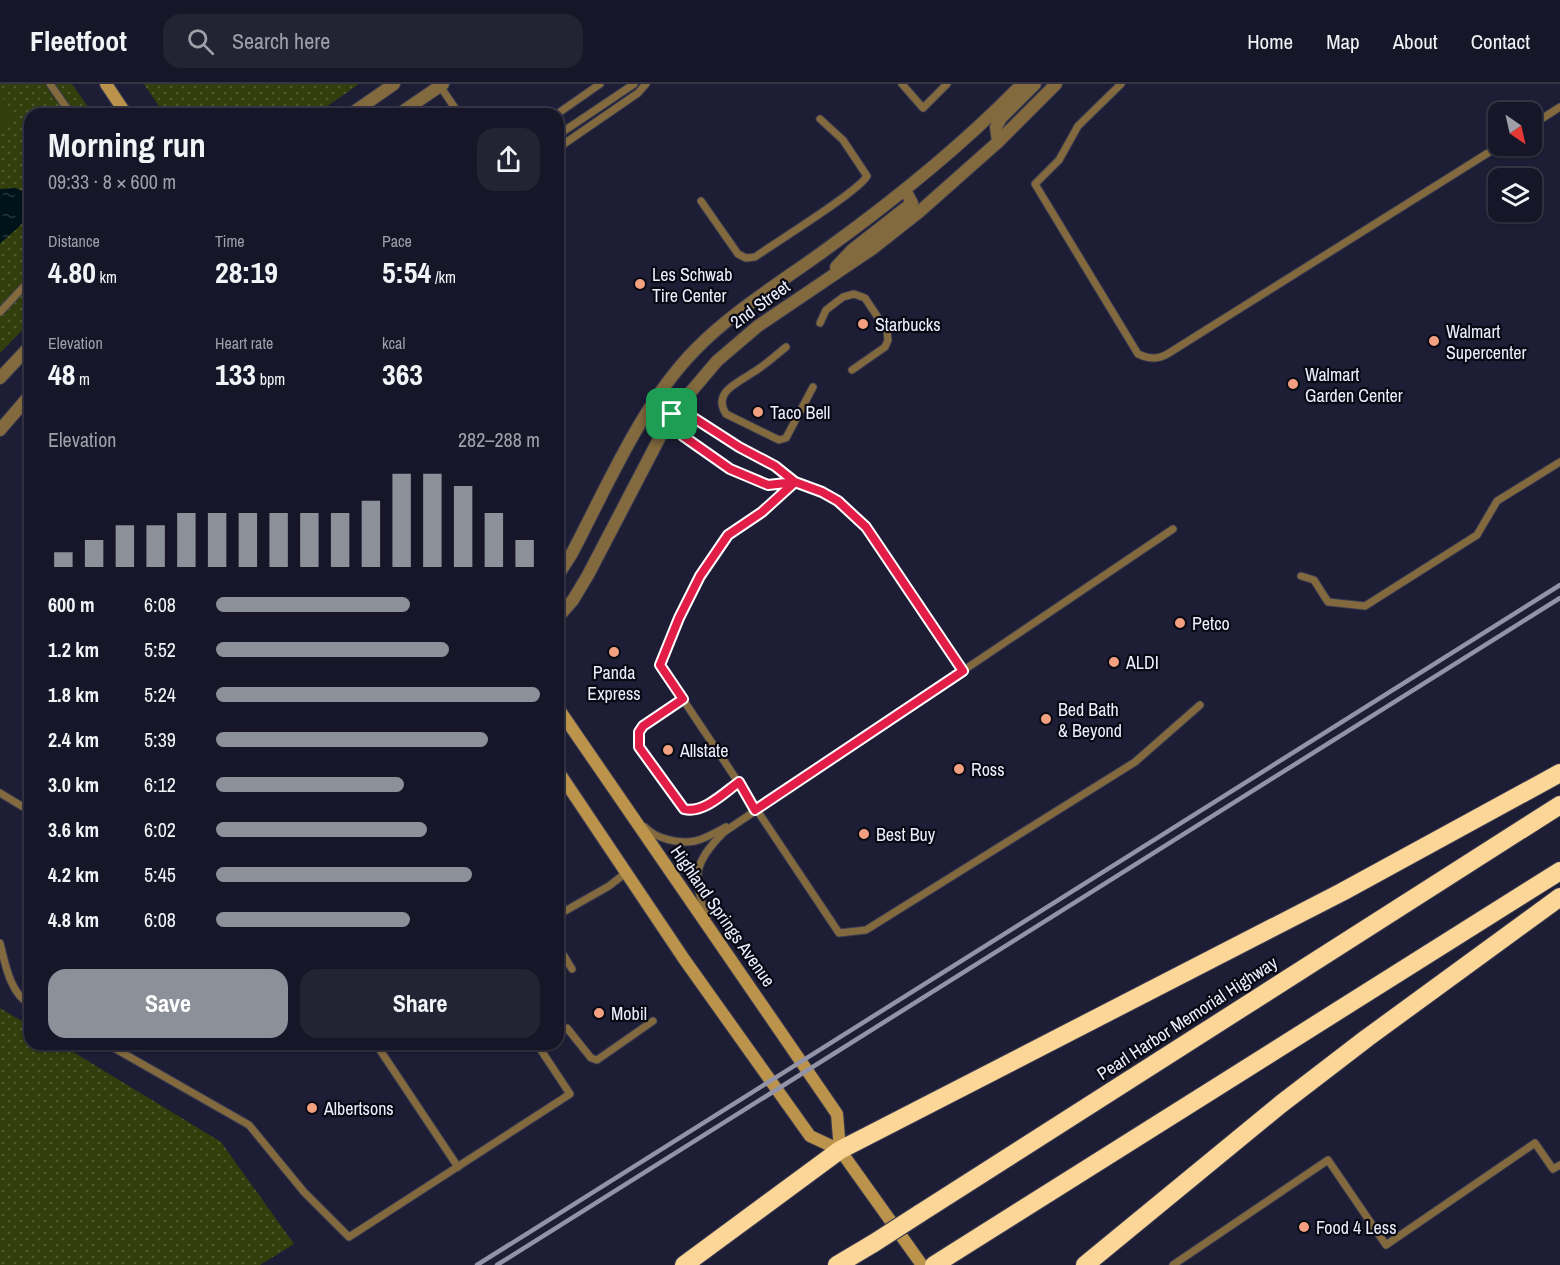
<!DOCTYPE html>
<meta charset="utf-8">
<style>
:root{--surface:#161628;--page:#232334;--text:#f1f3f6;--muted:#9e9fa8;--line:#353545;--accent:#8c9099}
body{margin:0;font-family:"Archivo Narrow",sans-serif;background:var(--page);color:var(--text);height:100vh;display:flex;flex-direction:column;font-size:22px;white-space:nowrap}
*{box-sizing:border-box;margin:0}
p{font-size:20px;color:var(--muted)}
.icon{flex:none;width:33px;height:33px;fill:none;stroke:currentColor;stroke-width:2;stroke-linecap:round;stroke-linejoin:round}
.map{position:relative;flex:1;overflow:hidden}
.panel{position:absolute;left:24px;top:24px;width:540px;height:942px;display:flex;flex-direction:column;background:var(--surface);border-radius:18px;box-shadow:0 2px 4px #0004,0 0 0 2px var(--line)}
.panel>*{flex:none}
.needle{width:39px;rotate:146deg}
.fabs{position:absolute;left:1488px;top:18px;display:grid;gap:12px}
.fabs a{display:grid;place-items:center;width:54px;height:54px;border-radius:12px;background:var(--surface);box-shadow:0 2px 4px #0004,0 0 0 2px var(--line);font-size:30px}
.pin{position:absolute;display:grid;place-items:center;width:51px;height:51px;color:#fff;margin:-26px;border-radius:12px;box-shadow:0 3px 9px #0006}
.round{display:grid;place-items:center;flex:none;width:63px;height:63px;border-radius:18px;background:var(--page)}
.headline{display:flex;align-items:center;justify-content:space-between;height:102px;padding:0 24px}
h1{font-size:33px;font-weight:700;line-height:45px}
.metrics{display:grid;grid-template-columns:repeat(3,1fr);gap:9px;height:102px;padding:6px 24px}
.metrics div{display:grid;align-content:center}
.metrics b{font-size:30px;font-weight:700}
.metrics small{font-size:16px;font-weight:400}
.metrics p{font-size:16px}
.chart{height:168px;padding:12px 24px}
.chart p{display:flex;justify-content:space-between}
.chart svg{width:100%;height:108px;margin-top:6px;stroke:var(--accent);stroke-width:6}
.cta{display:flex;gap:12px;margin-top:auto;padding:12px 24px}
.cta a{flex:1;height:69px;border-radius:18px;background:var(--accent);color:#fff;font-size:24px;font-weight:700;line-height:69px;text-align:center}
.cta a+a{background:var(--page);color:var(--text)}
ul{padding:0 24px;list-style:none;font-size:20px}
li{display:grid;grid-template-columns:96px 72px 1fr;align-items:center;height:45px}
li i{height:15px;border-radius:8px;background:var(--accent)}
header{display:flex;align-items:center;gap:36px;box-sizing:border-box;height:84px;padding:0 30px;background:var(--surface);border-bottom:2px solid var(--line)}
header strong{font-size:28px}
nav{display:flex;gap:33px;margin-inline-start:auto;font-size:21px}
.search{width:420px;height:54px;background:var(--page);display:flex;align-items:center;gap:15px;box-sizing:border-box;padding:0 21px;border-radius:18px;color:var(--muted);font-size:22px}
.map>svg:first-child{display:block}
.grass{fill:url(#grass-dots)}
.park{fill:#323e0c}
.water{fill:url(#water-ripples)}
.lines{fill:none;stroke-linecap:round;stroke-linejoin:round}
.service-casing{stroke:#3a3b51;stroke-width:9}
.tertiary-casing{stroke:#3a3b51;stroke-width:14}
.secondary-casing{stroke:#3a3b51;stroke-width:14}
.motorway-casing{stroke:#3a3b51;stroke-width:20}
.service{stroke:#836a3e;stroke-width:7}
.tertiary{stroke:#836a3e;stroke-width:12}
.secondary{stroke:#bb934a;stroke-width:12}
.motorway{stroke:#fcd696;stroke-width:18}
.rail{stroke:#9293a6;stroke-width:4.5}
.motorway-bridge-casing{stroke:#3a3b51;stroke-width:20;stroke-linecap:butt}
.motorway-bridge{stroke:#fcd696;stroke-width:18}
.route-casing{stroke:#fff;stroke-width:12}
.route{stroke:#e11d48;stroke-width:8}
.poi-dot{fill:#f2a080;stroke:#080913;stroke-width:2}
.labels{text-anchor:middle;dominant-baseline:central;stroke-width:4.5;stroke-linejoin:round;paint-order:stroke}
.poi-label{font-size:18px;fill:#eceefe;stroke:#080913;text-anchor:start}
.street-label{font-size:18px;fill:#eceefe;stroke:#080913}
</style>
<header>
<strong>Fleetfoot</strong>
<div class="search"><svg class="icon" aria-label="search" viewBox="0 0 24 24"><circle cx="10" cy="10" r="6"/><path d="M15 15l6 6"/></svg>Search here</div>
<nav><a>Home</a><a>Map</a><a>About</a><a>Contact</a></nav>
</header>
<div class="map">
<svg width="1560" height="1181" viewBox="0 0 1560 1181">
<defs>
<pattern id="grass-dots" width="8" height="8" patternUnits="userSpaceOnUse" patternTransform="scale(1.5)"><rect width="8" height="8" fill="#323e0c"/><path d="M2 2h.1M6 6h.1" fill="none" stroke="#505a30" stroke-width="1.8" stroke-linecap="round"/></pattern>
<pattern id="water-ripples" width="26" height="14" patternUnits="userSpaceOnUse" patternTransform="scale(1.5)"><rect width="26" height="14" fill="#00131b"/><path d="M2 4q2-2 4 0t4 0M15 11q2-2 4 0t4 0" fill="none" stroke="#25363d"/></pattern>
</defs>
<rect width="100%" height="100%" fill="#1d1e35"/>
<g class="grass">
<polygon points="0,0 72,0 93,30 30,30 30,238 0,269"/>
<polygon points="144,0 359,0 316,30 164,30"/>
<polygon points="0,924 30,942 30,960 60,960 221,1058 294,1160 260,1181 0,1181"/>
</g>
<polygon class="park" points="0,2 3,15 14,28 11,38 0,47"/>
<path class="water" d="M16,104C23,107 27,110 28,117C31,139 12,147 0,160V105Z"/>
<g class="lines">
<defs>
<g id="service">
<polyline points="50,0 71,30"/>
<polyline points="902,0 923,24 947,0"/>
<path d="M1121,0L1078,42L1059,76L1035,100L1138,270C1149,275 1158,276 1169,269L1499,62"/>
<polyline points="440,2 459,30"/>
<polyline points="557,30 600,0"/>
<polyline points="1532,41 1560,23"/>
<polyline points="558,51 634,0"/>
<polyline points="558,64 638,9 646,0"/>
<path d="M701,117L738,170L746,174L755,173C776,158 858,108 867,92L843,56L820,35"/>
<polyline points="0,228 30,196"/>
<polyline points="820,239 826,226 843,213 854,210 865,214 887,247 888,256 885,263 852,286"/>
<path d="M786,263C775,272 764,282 752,289C738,299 712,308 726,330L779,356L786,354L813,303"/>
<polyline points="672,330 694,334 739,363 775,382 795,398 822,408 838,417 866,443 963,587"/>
<polyline points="672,330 683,352 730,385 768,401 795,398"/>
<polyline points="795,398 762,428 728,451 700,492 679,534 660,581 839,849 866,846 1135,678 1200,621"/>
<polyline points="1301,492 1314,496 1328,518 1365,522 1477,451 1497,417 1560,378"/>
<path d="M683,615L643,642L639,648V663L684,725C703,730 724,709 739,698"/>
<polyline points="0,709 30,727"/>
<path d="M645,743C656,755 679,760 695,757C705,755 716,748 726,743"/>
<polyline points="558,831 609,802 627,788"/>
<path d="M707,833C692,793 693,779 724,748L1173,445"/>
<path d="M0,859C5,879 10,910 30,920"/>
<polyline points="558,862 572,885"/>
<polyline points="558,947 567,944 591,974 597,976 653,937"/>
<polyline points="107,960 249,1041 304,1108 349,1153 570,1010 537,960"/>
<polyline points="376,960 458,1083"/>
<polyline points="1173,1181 1328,1076 1386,1161 1535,1059 1553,1085 1560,1081"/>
</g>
<g id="tertiary">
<polyline points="351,30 394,0"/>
<polyline points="399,30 443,0"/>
<polyline points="998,58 996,43 1001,34 1035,0"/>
<polyline points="836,183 852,166 912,119 905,106"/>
<polyline points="0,294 30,262"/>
<polyline points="0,346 30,311"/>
<path d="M558,491L571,471C607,403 641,321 695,266C734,226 783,197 828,164C897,114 963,61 1022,0"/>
<polyline points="558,533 573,516 588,491 672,330 717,277 758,242 872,165 919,128 998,58 1056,0"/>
</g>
<g id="secondary">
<polyline points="106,0 126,30"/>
<polyline points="558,624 837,1030 840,1066"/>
<polyline points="558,687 684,875 810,1052 840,1066 922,1181"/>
</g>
<g id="motorway">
<polyline points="919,1130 1560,721"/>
<polyline points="684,1181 840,1066 1342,808 1560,689"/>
<polyline points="837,1181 874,1159"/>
<polyline points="934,1181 1560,787"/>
<polyline points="1085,1181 1281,1020 1367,954 1560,813"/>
</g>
</defs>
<use href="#service" class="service-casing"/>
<use href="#tertiary" class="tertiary-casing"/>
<use href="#secondary" class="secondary-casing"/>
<use href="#motorway" class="motorway-casing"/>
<use href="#service" class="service"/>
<use href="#tertiary" class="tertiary"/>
<use href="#secondary" class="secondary"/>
<use href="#motorway" class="motorway"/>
<g class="rail">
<polyline points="477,1181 1560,501"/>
<polyline points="497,1181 1560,514"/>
</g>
<defs>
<polyline id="motorway-bridge" points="874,1159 919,1130"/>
</defs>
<use href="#motorway-bridge" class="motorway-bridge-casing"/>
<use href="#motorway-bridge" class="motorway-bridge"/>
</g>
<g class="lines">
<defs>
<path id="route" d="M672,330L694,334L739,363L775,382L795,398L762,428L728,451L700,492L679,534L660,581L683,615L643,642L639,648V663L684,725C703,730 724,709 739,698L755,726L963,587L866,443L838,417L822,408L795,398L768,401L730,385L683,352L672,330"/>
</defs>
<use href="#route" class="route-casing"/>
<use href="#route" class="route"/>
</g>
<g class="poi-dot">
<circle cx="640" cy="200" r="6"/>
<circle cx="863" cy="240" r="6"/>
<circle cx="1434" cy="257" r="6"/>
<circle cx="1293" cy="300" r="6"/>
<circle cx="758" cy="328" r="6"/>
<circle cx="1180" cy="539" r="6"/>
<circle cx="614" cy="568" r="6"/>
<circle cx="1114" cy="578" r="6"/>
<circle cx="1046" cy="635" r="6"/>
<circle cx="668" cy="666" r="6"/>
<circle cx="959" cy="685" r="6"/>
<circle cx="864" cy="750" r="6"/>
<circle cx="599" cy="929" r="6"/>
<circle cx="312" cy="1024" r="6"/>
<circle cx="1304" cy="1143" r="6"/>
</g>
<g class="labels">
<g class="poi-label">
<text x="652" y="190">Les Schwab<tspan x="652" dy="21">Tire Center</tspan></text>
<text x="875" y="240">Starbucks</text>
<text x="1446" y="247">Walmart<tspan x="1446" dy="21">Supercenter</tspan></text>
<text x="1305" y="290">Walmart<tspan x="1305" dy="21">Garden Center</tspan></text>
<text x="770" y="328">Taco Bell</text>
<text x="1192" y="539">Petco</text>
<text x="1126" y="578">ALDI</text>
<text x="614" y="588" text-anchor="middle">Panda<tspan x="614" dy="21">Express</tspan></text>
<text x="1058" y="625">Bed Bath<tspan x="1058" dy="21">&amp; Beyond</tspan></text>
<text x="680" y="666">Allstate</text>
<text x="971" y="685">Ross</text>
<text x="876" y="750">Best Buy</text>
<text x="611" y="929">Mobil</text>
<text x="324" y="1024">Albertsons</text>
<text x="1316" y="1143">Food 4 Less</text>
</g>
<g class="street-label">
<text transform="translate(760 220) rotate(-36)">2nd Street</text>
<text transform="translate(723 832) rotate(55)">Highland Springs Avenue</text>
<text transform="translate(1187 934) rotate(-33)">Pearl Harbor Memorial Highway</text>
</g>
</g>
</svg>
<div class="fabs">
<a><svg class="needle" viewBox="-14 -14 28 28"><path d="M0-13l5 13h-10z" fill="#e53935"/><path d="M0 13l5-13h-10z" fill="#9e9fa8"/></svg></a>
<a><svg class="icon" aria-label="layers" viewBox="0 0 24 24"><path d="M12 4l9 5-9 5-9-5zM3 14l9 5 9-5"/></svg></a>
</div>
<div class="pin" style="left:672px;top:330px;background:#1e9e55"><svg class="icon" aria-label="arrive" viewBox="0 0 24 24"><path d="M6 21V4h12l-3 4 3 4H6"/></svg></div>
<section class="panel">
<div class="headline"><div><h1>Morning run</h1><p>09:33 · 8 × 600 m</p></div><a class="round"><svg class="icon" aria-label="share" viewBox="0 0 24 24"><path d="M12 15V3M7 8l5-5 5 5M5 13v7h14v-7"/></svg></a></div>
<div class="metrics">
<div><p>Distance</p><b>4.80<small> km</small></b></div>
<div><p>Time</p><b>28:19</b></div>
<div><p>Pace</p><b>5:54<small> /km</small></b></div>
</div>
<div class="metrics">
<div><p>Elevation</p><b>48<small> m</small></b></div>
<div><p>Heart rate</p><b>133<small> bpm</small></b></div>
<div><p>kcal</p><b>363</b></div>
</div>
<div class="chart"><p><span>Elevation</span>282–288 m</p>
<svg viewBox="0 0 160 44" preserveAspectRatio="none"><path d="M5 44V38M15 44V33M25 44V27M35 44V27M45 44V22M55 44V22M65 44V22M75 44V22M85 44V22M95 44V22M105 44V17M115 44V6M125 44V6M135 44V11M145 44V22M155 44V33"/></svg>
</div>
<ul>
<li><b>600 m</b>6:08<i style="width:60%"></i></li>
<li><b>1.2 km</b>5:52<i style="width:72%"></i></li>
<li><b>1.8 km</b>5:24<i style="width:100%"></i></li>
<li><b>2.4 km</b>5:39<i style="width:84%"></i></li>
<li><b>3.0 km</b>6:12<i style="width:58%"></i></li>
<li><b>3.6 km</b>6:02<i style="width:65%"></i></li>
<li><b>4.2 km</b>5:45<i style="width:79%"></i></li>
<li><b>4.8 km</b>6:08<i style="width:60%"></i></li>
</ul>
<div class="cta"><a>Save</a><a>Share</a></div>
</section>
</div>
